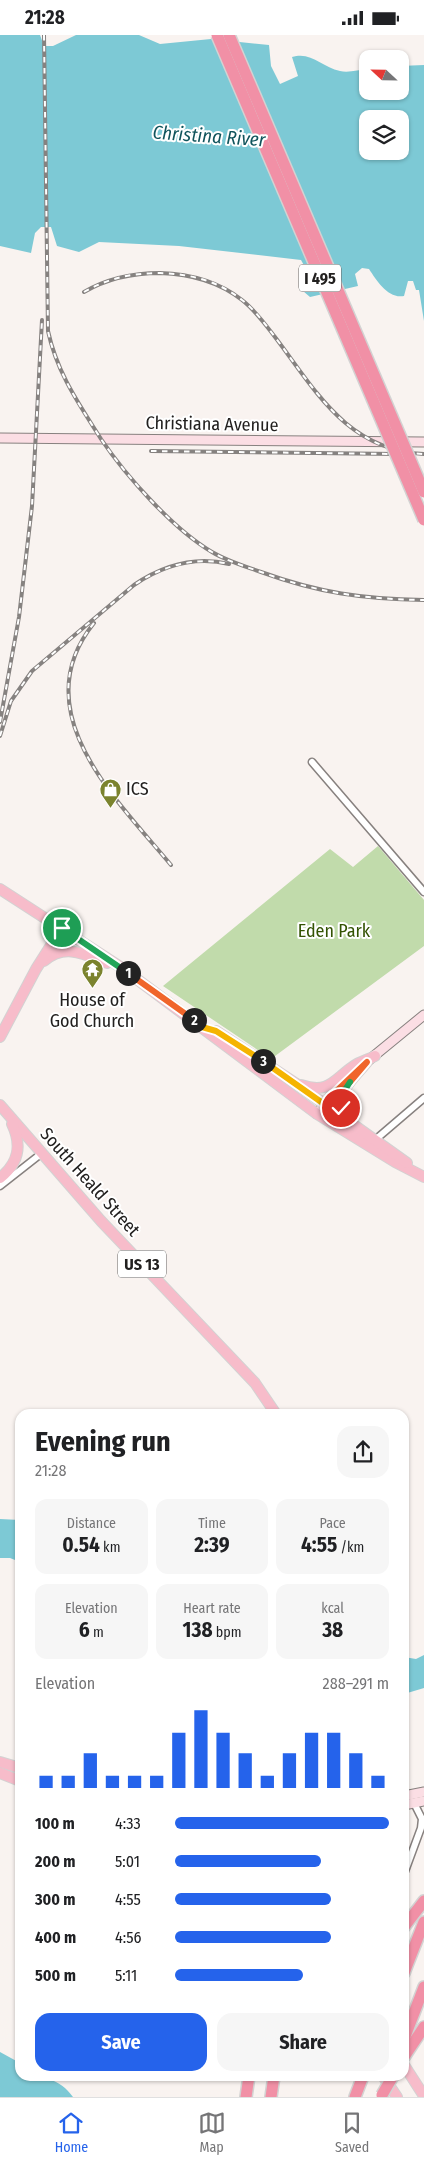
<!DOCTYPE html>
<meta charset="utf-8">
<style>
:root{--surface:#fff;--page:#f6f6f6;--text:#202124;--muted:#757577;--line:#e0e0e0;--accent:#2563eb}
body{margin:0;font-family:"Fira Sans Condensed",sans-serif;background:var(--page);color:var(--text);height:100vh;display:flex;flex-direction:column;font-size:19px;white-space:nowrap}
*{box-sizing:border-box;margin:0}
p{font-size:16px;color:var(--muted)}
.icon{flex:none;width:28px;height:28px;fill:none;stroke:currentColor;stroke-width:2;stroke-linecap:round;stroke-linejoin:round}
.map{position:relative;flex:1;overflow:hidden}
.sheet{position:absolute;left:15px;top:1374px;width:394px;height:672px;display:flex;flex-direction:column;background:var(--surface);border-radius:15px;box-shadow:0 1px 4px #0004}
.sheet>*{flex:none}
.needle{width:32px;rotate:292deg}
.fabs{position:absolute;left:359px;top:15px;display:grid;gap:10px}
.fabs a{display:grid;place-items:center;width:50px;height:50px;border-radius:10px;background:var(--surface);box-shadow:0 1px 4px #0004;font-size:25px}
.pin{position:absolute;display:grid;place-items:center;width:42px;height:42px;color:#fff;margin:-21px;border:2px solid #fff;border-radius:50%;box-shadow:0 1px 5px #0007}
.km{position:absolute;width:25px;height:25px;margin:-12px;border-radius:50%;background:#222;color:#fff;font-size:14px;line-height:25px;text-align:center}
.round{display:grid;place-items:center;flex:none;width:52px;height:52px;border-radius:15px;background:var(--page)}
.overview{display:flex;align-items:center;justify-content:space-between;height:85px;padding:0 20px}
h1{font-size:28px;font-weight:700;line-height:38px}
.stats{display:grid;grid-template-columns:repeat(3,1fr);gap:8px;height:85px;padding:5px 20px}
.stats div{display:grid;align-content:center;border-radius:12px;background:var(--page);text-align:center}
.stats b{font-size:21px;font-weight:700}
.stats small{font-size:14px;font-weight:400}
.stats p{font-size:14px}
.chart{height:140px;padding:10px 20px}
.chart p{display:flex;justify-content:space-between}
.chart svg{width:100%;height:90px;margin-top:5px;stroke:var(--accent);stroke-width:6}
.cta{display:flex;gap:10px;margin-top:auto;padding:10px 20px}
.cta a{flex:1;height:58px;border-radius:15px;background:var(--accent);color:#fff;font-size:20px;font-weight:700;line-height:58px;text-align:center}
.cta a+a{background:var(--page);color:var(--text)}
ul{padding:0 20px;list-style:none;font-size:16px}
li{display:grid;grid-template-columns:80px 60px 1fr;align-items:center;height:38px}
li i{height:12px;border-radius:6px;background:var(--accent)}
.status{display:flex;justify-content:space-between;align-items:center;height:35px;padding:0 25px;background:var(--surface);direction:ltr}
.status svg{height:14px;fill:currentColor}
.dock{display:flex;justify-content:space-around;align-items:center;height:70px;border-top:1px solid var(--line);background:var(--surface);font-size:14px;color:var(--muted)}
.dock a{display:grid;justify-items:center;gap:2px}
.dock .active{color:var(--accent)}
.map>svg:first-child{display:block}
.green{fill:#c1dbab}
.water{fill:#7dc9d5;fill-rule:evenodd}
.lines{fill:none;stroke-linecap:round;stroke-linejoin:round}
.street-casing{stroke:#87817f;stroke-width:9}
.secondary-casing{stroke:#87817f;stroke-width:11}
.primary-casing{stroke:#d3d2d2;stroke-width:12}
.highway-casing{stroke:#d3d2d2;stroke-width:14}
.street{stroke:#fff;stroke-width:6}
.secondary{stroke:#fbdee4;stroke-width:9}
.primary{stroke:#f7bcca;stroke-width:10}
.highway{stroke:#f190a6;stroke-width:11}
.rail-casing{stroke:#868280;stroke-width:4}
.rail{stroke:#fff;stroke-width:2;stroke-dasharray:5.5;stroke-linecap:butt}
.highway-bridge-casing{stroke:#d3d2d2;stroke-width:14;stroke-linecap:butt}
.highway-bridge{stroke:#f190a6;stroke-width:11}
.split-1-casing{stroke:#fff;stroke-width:10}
.split-2-casing{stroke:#fff;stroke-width:10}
.split-3-casing{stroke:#fff;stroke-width:10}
.split-4-casing{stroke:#fff;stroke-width:10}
.split-5-casing{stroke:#fff;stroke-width:10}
.split-6-casing{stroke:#fff;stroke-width:10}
.split-1{stroke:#22a559;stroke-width:6}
.split-2{stroke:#f0652b;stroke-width:6}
.split-3{stroke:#f5b400;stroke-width:6}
.split-4{stroke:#f5b400;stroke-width:6}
.split-5{stroke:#f0652b;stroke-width:6}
.split-6{stroke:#22a559;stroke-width:6}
.labels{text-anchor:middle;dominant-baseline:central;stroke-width:4;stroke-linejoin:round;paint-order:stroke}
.shield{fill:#fff;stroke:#646362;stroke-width:1}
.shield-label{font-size:16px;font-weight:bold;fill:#22201f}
.street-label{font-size:18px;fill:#22201f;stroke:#fff}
.poi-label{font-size:18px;fill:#22201f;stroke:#fff;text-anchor:start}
.park-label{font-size:18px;fill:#335303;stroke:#fff}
.water-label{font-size:19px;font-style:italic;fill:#10545c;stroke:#fff}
</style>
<div class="status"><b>21:28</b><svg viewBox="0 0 49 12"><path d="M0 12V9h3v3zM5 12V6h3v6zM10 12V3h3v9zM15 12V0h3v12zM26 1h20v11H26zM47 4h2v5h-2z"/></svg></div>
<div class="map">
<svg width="424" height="2062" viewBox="0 0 424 2062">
<rect width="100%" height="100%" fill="#f9f3f0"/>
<polygon class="green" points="378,811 424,865 424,911 271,1024 163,951 330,814 353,832"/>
<g class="water">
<path d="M0,0H40L44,11H53L76,0H139L160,9L211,4L269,10L271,31L280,49L298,41L292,22C311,16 322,32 340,36C348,38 359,35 367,34L368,56H400V31L424,30V286L419,255H416L413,246H408L404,261C388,264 377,246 369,234L362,233L355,239L358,251L310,262L303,256L299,246L306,234L301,225L179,211L99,207L79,217L57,211L51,192H41L35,198L31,218L0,211ZM368,84H400V116H368Z"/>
<polygon points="0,1484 20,1485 20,1527 10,1523 0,1523"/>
<polygon points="424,1620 424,1653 404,1659 404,1622 416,1624"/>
<path d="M0,2017L20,2028V2041C41,2041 60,2043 73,2062H0Z"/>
</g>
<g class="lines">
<defs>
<g id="street">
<polyline points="312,727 424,857"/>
<polyline points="375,1105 424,1063"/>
<polyline points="0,1151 42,1118"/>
<polyline points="404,1839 421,1793 422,1784 414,1768"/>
</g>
<g id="secondary">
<polyline points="0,403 424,407"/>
<polyline points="369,1025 424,980"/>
<polyline points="317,1079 331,1061 350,1042"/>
<polyline points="404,1761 424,1757"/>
<polyline points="404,1770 424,1766"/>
</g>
<g id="primary">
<polyline points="0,854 122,933 317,1079 395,1127 424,1142"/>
<path d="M44,926C65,908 84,919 107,928"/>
<polyline points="216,996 295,1048 407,1128"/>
<polyline points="0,1002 36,934 62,893"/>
<path d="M301,1050C331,1060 334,1043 357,1029C362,1026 369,1024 375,1021"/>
<polyline points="0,1070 101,1186 255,1348 276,1379"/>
<path d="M348,1082C327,1064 355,1042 367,1027"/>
<path d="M0,1143C19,1128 22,1110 12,1089"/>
<polyline points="0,1727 20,1733"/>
<polyline points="0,1738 20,1746"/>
<polyline points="404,2030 424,2061"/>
<polyline points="383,2041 397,2062"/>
</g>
<g id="highway">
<polyline points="404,1892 424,1866"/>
<polyline points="404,1938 424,1887"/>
<polyline points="404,2004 424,1952"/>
<polyline points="404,2022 424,1992"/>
<polyline points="246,2062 249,2041"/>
<polyline points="271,2062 274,2041"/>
<polyline points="355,2062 363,2041"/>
</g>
</defs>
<use href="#street" class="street-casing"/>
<use href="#secondary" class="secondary-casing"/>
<use href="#primary" class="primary-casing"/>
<use href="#highway" class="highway-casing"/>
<use href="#street" class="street"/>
<use href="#secondary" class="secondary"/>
<use href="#primary" class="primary"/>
<use href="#highway" class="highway"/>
<defs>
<g id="rail">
<path d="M44,0L48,296C57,338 79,369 101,404C126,441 173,494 212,517C227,526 244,531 261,537C319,558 363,564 424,565"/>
<path d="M84,257C108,243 133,238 160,238C191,239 218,246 242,265C255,275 265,289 275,302C316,356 347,415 424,419"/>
<polyline points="151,416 396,419"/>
<path d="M94,588C23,676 116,764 171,830"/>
<polyline points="0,687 19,582 32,471 42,285"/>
<path d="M0,701L11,666L32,636L134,550C162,531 195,521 229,529"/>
</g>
</defs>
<use href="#rail" class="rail-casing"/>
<use href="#rail" class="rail"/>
<defs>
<g id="highway-bridge">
<polyline points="217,0 424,485"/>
<polyline points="229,0 424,457"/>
<polyline points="382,2060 393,2041"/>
</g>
</defs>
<use href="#highway-bridge" class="highway-bridge-casing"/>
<use href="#highway-bridge" class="highway-bridge"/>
</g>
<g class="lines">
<defs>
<polyline id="split-1" points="62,893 128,938"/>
<polyline id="split-2" points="128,938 194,985"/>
<polyline id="split-3" points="194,985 202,992 216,996 263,1026"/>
<polyline id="split-4" points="263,1026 324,1069 327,1065"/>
<polyline id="split-5" points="327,1065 367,1027 350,1047"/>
<polyline id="split-6" points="341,1073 341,1061 350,1047"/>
</defs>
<use href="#split-1" class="split-1-casing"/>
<use href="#split-2" class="split-2-casing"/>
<use href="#split-3" class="split-3-casing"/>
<use href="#split-4" class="split-4-casing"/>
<use href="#split-5" class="split-5-casing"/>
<use href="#split-6" class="split-6-casing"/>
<use href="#split-1" class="split-1"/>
<use href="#split-2" class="split-2"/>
<use href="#split-3" class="split-3"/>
<use href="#split-4" class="split-4"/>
<use href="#split-5" class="split-5"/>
<use href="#split-6" class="split-6"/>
</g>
<defs>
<symbol id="shop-pin" viewBox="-11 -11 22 30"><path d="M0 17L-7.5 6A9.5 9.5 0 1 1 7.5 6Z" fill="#7b832e" stroke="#fff"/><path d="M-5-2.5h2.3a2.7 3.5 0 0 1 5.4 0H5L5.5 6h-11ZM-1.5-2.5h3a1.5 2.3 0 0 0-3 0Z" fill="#fff"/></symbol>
<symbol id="temple-pin" viewBox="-11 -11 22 30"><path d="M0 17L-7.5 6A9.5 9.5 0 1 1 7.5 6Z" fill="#7b832e" stroke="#fff"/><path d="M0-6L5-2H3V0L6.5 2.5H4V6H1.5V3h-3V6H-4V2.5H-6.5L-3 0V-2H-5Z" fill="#fff"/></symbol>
</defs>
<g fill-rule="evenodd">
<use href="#shop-pin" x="98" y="742" width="25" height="34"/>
<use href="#temple-pin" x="80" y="922" width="25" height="34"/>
</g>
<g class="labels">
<g class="shield">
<rect x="299" y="229.5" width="42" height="27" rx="4"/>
<rect x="118" y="1215.5" width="48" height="27" rx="4"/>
</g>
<g class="shield-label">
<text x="320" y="243">I 495</text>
<text x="142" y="1229">US 13</text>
</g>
<g class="street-label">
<text transform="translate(212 389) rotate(1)">Christiana Avenue</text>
<text transform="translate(90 1147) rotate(48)">South Heald Street</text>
</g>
<g class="poi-label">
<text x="126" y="754">ICS</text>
<text x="92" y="965" text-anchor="middle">House of<tspan x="92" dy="21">God Church</tspan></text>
</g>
<g class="park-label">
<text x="334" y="896">Eden Park</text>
</g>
<g class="water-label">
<text transform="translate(209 101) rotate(4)">Christina River</text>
</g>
</g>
</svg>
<div class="fabs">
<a><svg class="needle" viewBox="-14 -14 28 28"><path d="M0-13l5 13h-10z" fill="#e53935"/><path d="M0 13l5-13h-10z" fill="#757577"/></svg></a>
<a><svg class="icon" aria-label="layers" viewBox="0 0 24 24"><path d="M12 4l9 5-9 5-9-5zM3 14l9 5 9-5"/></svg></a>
</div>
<div class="pin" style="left:62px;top:893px;background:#1e9e55"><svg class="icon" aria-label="arrive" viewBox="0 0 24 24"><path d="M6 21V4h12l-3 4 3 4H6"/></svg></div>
<div class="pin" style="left:341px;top:1073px;background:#d93025"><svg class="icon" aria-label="check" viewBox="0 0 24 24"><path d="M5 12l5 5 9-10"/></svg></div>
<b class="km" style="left:128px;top:938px">1</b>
<b class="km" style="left:194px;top:985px">2</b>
<b class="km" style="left:263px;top:1026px">3</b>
<section class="sheet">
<div class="overview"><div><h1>Evening run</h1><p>21:28</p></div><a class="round"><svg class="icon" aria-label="share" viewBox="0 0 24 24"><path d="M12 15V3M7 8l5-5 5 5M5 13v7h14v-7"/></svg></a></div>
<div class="stats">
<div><p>Distance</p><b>0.54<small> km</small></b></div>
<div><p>Time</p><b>2:39</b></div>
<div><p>Pace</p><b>4:55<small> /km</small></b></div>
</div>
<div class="stats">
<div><p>Elevation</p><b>6<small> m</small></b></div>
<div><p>Heart rate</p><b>138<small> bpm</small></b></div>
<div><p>kcal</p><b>38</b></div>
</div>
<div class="chart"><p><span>Elevation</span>288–291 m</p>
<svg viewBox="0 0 160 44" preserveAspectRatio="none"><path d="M5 44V38M15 44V38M25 44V27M35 44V38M45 44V38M55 44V38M65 44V17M75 44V6M85 44V17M95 44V27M105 44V38M115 44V27M125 44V17M135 44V17M145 44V27M155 44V38"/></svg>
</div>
<ul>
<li><b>100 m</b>4:33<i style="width:100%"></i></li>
<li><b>200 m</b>5:01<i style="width:68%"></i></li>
<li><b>300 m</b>4:55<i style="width:73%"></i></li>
<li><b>400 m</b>4:56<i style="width:73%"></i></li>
<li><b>500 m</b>5:11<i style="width:60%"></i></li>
</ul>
<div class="cta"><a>Save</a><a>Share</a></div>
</section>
</div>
<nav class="dock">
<a class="active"><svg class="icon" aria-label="home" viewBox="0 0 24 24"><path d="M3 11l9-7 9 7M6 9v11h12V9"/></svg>Home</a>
<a><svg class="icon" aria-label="map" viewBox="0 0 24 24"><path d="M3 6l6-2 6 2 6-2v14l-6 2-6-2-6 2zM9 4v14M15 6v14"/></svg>Map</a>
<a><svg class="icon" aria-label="saved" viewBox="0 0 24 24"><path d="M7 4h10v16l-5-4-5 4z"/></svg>Saved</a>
</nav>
